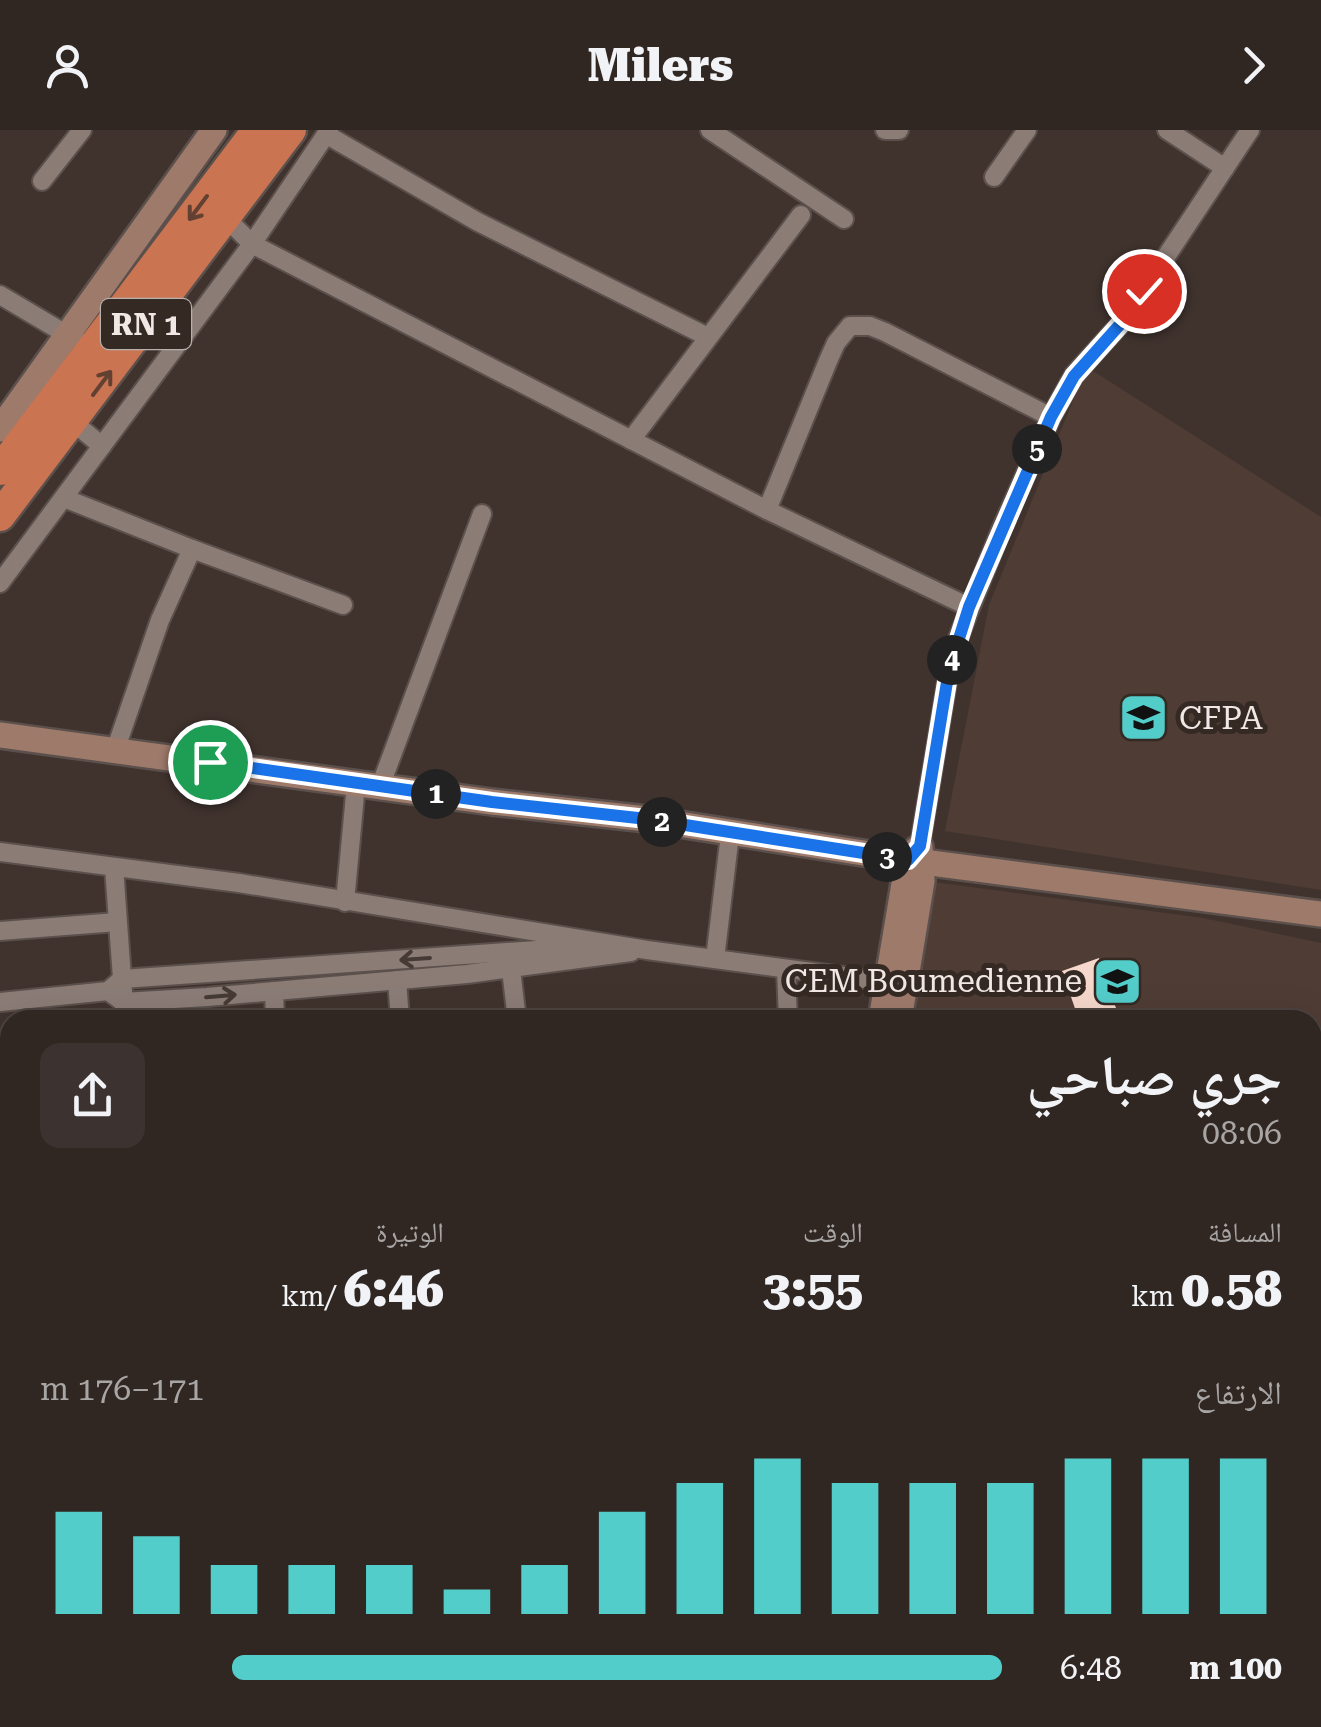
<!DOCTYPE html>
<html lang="ar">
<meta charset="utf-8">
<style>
:root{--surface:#302622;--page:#3c322f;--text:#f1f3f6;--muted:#a8a5a5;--line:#4b4340;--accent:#53cdca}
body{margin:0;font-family:"Roboto Serif","Noto Naskh Arabic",serif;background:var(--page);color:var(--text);direction:rtl;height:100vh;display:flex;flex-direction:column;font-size:38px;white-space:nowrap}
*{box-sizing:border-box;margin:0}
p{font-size:32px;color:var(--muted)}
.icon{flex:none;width:55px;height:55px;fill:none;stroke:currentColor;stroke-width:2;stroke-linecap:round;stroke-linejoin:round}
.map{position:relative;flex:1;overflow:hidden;direction:ltr}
.sheet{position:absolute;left:0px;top:880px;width:1322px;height:718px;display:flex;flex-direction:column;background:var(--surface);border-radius:30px 30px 0 0;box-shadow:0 10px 40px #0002,0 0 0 2px var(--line);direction:rtl}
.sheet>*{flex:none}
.pin{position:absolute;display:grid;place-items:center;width:85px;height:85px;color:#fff;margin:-42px;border:5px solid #fff;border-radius:50%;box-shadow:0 2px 10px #0007}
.km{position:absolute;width:50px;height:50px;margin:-25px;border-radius:50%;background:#222;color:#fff;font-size:28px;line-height:50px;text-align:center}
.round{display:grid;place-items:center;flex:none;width:105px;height:105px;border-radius:20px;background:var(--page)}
.summary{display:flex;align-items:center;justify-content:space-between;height:170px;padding:0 40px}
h1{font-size:55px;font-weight:800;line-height:75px}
.figures{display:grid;grid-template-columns:repeat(3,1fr);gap:15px;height:170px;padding:10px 40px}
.figures div{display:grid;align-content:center}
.figures b{font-size:50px;font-weight:800}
.figures small{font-size:28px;font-weight:400}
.figures p{font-size:28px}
.chart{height:280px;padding:20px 40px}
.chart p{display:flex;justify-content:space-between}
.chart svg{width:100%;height:180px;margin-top:10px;stroke:var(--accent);stroke-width:6}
ul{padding:0 40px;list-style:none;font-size:32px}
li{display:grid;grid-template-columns:160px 120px 1fr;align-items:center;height:75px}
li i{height:25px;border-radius:12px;background:var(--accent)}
header{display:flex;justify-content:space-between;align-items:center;height:130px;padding:0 40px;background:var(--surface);font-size:45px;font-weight:800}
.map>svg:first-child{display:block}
.built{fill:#4f3c35}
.building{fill:#f5d7cb}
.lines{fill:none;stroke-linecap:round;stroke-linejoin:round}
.street-casing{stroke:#5b504c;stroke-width:22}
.secondary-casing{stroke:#5b504c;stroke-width:30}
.highway-casing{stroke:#5b504c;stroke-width:35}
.street{stroke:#8b7c76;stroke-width:18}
.secondary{stroke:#9e7a6b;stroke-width:25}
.highway{stroke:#ca7451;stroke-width:30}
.oneway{stroke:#624032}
.oneway2{stroke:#463a34}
.route-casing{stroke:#fff;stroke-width:20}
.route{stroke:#1a73e8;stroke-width:12}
.labels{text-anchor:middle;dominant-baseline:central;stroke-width:10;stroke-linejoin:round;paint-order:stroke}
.shield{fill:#352924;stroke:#b9afab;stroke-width:2.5}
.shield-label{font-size:30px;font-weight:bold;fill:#f1e8e5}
.poi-label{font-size:32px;fill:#f1e8e5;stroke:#352924;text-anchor:start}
</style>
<header><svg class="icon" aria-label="forward" viewBox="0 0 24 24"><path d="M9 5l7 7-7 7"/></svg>Milers<svg class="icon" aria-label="person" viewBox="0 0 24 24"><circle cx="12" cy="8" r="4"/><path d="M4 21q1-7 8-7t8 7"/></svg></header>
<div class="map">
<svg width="1321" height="1597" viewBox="0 0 1321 1597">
<rect width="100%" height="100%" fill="#40332e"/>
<g class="built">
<polygon points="1087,237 1321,387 1321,760 945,701 989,475"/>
<polygon points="926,751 1203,788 1321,813 1321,947 1313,950 1312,890 909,890"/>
<polygon points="584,1588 691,1588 697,1597 584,1597"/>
</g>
<polygon class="building" points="1099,828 1119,887 1109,890 1079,890 1062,841"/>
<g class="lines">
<defs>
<g id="street">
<polyline points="710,0 844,89"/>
<polyline points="885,0 899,0"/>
<polyline points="1167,0 1225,38"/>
<polyline points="327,5 478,92 708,207"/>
<polyline points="994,47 1027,0"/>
<polyline points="42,51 82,0"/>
<polyline points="225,87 252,114 767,380 969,477"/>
<polyline points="0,165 91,219"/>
<polyline points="73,292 102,316"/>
<polyline points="631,310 801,85"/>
<polyline points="64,368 192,419"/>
<polyline points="767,380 828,231 836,213 850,196 870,196 885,202 1051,287"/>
<polyline points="0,453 252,114 329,0"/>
<polyline points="116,618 160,490 192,419 343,475"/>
<polyline points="380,657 482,384"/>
<polyline points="920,715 949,540 957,511 1001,400 1051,287 1074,245 1124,190 1250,0"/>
<polyline points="0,722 239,753 647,820 895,853"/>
<polyline points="114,737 125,890"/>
<polyline points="345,772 356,654"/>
<polyline points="0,801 117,792"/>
<polyline points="715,829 730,704"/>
<polyline points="511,839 517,890"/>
<polyline points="786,839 788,890"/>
<polyline points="397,850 400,890"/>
<polyline points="108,861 123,872 207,867 467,844 631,822"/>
<polyline points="274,861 275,890"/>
<polyline points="0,872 108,861 122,849 593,816"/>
<polyline points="0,999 10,998"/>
<polyline points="1312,1094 1321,1089"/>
<polyline points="0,1142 10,1140"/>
<polyline points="0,1272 10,1370"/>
<polyline points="1312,1406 1321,1411"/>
<polyline points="0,1445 10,1442"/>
<polyline points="0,1463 10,1495"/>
<polyline points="42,1588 46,1597"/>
<polyline points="264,1588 267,1597"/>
<polyline points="763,1588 769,1597"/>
<polyline points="948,1588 965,1597"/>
<polyline points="1002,1588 1006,1597"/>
<polyline points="1207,1588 1219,1597"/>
<polyline points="79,1597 106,1588"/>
<polyline points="130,1597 158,1588"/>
<polyline points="533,1597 534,1588"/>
<polyline points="550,1597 550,1588"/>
<polyline points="1075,1597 1085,1588"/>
</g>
<g id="secondary">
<polyline points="0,299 214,0"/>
<polyline points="0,605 492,672 647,689 908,730 1321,784"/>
<polyline points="881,890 908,730 917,719"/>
<polyline points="899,890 922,751 920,717"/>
<polyline points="1312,982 1321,980"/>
<polyline points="0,1414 10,1411"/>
<polyline points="1321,1544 1313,1562 1321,1569"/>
</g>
<g id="highway">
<polyline points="0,340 257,0"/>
<polyline points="0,386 291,0"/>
</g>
</defs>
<use href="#street" class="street-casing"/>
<use href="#secondary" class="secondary-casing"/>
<use href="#highway" class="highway-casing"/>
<use href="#street" class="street"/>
<use href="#secondary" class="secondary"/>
<use href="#highway" class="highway"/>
</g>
<defs><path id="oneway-shaft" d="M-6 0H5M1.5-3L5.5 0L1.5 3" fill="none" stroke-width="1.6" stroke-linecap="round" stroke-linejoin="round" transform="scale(2.5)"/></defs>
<g class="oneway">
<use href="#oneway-shaft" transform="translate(198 78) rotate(127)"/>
<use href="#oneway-shaft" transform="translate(102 253) rotate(-53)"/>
</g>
<g class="oneway2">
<use href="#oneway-shaft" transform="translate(415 829) rotate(176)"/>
<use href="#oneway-shaft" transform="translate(221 866) rotate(-5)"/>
</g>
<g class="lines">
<defs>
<polyline id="route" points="210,632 492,672 647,689 908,730 920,716 949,540 969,477 1051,287 1074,246 1124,190 1144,161"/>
</defs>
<use href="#route" class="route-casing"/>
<use href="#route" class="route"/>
</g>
<defs>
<symbol id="university-square" viewBox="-11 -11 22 22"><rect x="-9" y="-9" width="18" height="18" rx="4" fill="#53cdca" stroke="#352924"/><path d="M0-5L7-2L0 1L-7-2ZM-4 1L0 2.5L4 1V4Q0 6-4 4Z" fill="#111"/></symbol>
<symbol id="school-square" viewBox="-11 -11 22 22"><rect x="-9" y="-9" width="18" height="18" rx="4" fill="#53cdca" stroke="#352924"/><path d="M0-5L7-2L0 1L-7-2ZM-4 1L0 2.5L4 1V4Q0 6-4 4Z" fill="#111"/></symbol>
</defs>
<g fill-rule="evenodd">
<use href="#university-square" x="1116" y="560" width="55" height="55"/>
<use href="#school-square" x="1090" y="824" width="55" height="55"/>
</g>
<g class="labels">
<rect class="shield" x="101" y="169" width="90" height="50" rx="8"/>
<g class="shield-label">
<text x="146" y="194">RN 1</text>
</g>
<g class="poi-label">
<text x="1179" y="588">CFPA</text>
<text x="1082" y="851" text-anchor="end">CEM Boumedienne</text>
</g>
</g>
</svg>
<div class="pin" style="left:210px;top:632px;background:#1e9e55"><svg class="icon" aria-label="arrive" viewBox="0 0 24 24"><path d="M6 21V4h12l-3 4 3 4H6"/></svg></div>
<div class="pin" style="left:1144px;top:161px;background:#d93025"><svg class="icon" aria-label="check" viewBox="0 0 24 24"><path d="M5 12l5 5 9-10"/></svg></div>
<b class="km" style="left:436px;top:664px">1</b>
<b class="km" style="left:662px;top:692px">2</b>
<b class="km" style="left:887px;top:727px">3</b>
<b class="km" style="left:952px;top:530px">4</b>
<b class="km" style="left:1037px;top:319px">5</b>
<section class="sheet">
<div class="summary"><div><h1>جري صباحي</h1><p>08:06</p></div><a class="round"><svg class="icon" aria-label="share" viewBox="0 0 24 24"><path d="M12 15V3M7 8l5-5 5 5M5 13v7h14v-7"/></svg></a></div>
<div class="figures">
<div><p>المسافة</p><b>0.58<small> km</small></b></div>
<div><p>الوقت</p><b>3:55</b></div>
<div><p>الوتيرة</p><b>6:46<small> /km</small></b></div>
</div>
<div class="chart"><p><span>الارتفاع</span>171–176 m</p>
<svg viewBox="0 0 160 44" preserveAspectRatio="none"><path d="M5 44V19M15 44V25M25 44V32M35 44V32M45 44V32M55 44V38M65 44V32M75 44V19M85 44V12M95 44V6M105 44V12M115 44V12M125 44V12M135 44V6M145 44V6M155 44V6"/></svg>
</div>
<ul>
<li><b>100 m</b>6:48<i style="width:80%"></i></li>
</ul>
</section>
</div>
